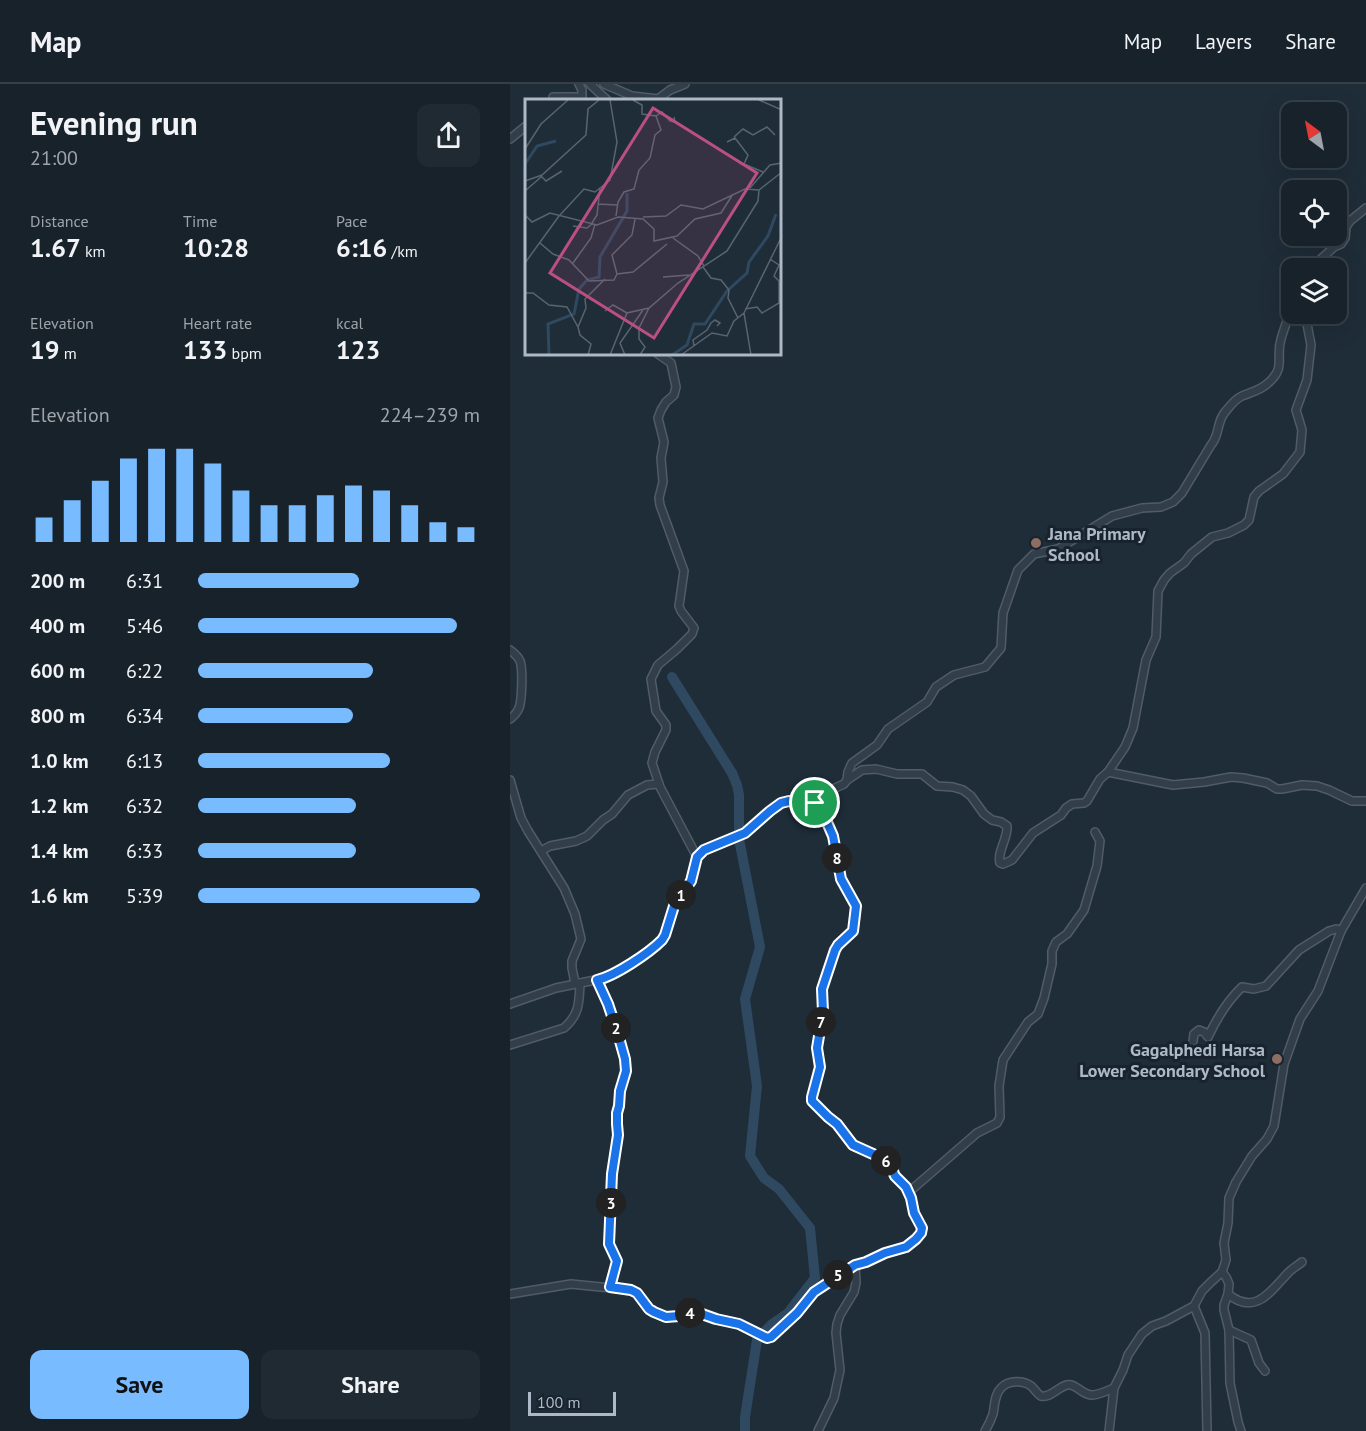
<!DOCTYPE html>
<meta charset="utf-8">
<style>
:root{--surface:#17222b;--page:#202a33;--text:#f1f3f6;--muted:#9ea4a9;--line:#363f47;--accent:#79bbff}
body{margin:0;font-family:"PT Sans",sans-serif;background:var(--page);color:var(--text);height:100vh;display:flex;flex-direction:column;font-size:22px;white-space:nowrap}
*{box-sizing:border-box;margin:0}
p{font-size:20px;color:var(--muted)}
.icon{flex:none;width:33px;height:33px;fill:none;stroke:currentColor;stroke-width:2;stroke-linecap:round;stroke-linejoin:round}
.map{position:relative;flex:1;overflow:hidden}
.side{display:flex;flex-direction:column;background:var(--surface);width:510px}
.side>*{flex:none}
.needle{width:39px;rotate:328deg}
.fabs{position:absolute;left:771px;top:18px;display:grid;gap:12px}
.fabs a{display:grid;place-items:center;width:66px;height:66px;border-radius:12px;background:var(--surface);box-shadow:0 6px 24px #0002,0 0 0 2px var(--line);font-size:30px}
.scale{position:absolute;left:18px;bottom:15px;width:88px;box-sizing:border-box;padding-left:6px;border:3px solid #adb9c6;border-top:0;font-size:16px;line-height:21px;white-space:nowrap;color:#adb9c6;-webkit-text-stroke:4px #18232e;paint-order:stroke}
.pin{position:absolute;display:grid;place-items:center;width:51px;height:51px;color:#fff;margin:-26px;border:3px solid #fff;border-radius:50%;box-shadow:0 2px 6px #0007}
.km{position:absolute;width:30px;height:30px;margin:-15px;border-radius:50%;background:#222;color:#fff;font-size:16px;line-height:30px;text-align:center}
.round{display:grid;place-items:center;flex:none;width:63px;height:63px;border-radius:12px;background:var(--page)}
.head{display:flex;align-items:center;justify-content:space-between;height:102px;padding:0 30px}
h1{font-size:33px;font-weight:600;line-height:45px}
.figures{display:grid;grid-template-columns:repeat(3,1fr);gap:9px;height:102px;padding:6px 30px}
.figures div{display:grid;align-content:center}
.figures b{font-size:26px;font-weight:600}
.figures small{font-size:16px;font-weight:400}
.figures p{font-size:16px}
.chart{height:168px;padding:12px 30px}
.chart p{display:flex;justify-content:space-between}
.chart svg{width:100%;height:108px;margin-top:6px;stroke:var(--accent);stroke-width:6}
.button{display:flex;gap:12px;margin-top:auto;padding:12px 30px}
.button a{flex:1;height:69px;border-radius:12px;background:var(--accent);color:#111;font-size:24px;font-weight:600;line-height:69px;text-align:center}
.button a+a{background:var(--page);color:var(--text)}
ul{padding:0 30px;list-style:none;font-size:20px}
li{display:grid;grid-template-columns:96px 72px 1fr;align-items:center;height:45px}
li i{height:15px;border-radius:8px;background:var(--accent)}
header{display:flex;align-items:center;gap:36px;box-sizing:border-box;height:84px;padding:0 30px;background:var(--surface);border-bottom:2px solid var(--line)}
header strong{font-size:28px}
nav{display:flex;gap:33px;margin-inline-start:auto;font-size:21px}
main{display:flex;flex:1;min-height:0}
.map>svg:first-child{display:block}
.lines{fill:none;stroke-linecap:round;stroke-linejoin:round}
.river{stroke:#2f4960;stroke-width:10}
.minor-casing{stroke:#505c67;stroke-width:10}
.minor{stroke:#323e49;stroke-width:7}
.route-casing{stroke:#fff;stroke-width:12}
.route{stroke:#1a73e8;stroke-width:8}
.education-dot{fill:#8d6e63;stroke:#18232e;stroke-width:2}
.labels{text-anchor:middle;dominant-baseline:central;stroke-width:6;stroke-linejoin:round;paint-order:stroke}
.poi-label{font-size:18px;font-weight:bold;fill:#adb9c6;stroke:#18232e;text-anchor:start}
.inset-river{fill:none;stroke:#2f4960;stroke-width:3}
.inset-road{fill:none;stroke:#586571;stroke-width:1.5}
.view{fill:#bb5080;fill-opacity:0.15;stroke:#bb5080;stroke-width:3}
.inset-edge{fill:none;stroke:#adb9c6;stroke-width:3}
</style>
<header>
<strong>Map</strong>
<nav><a>Map</a><a>Layers</a><a>Share</a></nav>
</header>
<main>
<section class="side">
<div class="head"><div><h1>Evening run</h1><p>21:00</p></div><a class="round"><svg class="icon" aria-label="share" viewBox="0 0 24 24"><path d="M12 15V3M7 8l5-5 5 5M5 13v7h14v-7"/></svg></a></div>
<div class="figures">
<div><p>Distance</p><b>1.67<small> km</small></b></div>
<div><p>Time</p><b>10:28</b></div>
<div><p>Pace</p><b>6:16<small> /km</small></b></div>
</div>
<div class="figures">
<div><p>Elevation</p><b>19<small> m</small></b></div>
<div><p>Heart rate</p><b>133<small> bpm</small></b></div>
<div><p>kcal</p><b>123</b></div>
</div>
<div class="chart"><p><span>Elevation</span>224–239 m</p>
<svg viewBox="0 0 160 44" preserveAspectRatio="none"><path d="M5 44V34M15 44V27M25 44V19M35 44V10M45 44V6M55 44V6M65 44V12M75 44V23M85 44V29M95 44V29M105 44V25M115 44V21M125 44V23M135 44V29M145 44V36M155 44V38"/></svg>
</div>
<ul>
<li><b>200 m</b>6:31<i style="width:57%"></i></li>
<li><b>400 m</b>5:46<i style="width:92%"></i></li>
<li><b>600 m</b>6:22<i style="width:62%"></i></li>
<li><b>800 m</b>6:34<i style="width:55%"></i></li>
<li><b>1.0 km</b>6:13<i style="width:68%"></i></li>
<li><b>1.2 km</b>6:32<i style="width:56%"></i></li>
<li><b>1.4 km</b>6:33<i style="width:56%"></i></li>
<li><b>1.6 km</b>5:39<i style="width:100%"></i></li>
</ul>
<div class="button"><a>Save</a><a>Share</a></div>
</section>
<div class="map">
<svg width="856" height="1347" viewBox="0 0 856 1347">
<rect width="100%" height="100%" fill="#1f2d39"/>
<g class="lines">
<polyline class="river" points="162,593 222,689 227,701 229,711 229,755 250,863 235,915 247,1002 240,1072 254,1094 269,1105 300,1144 305,1194 278,1229 262,1240 247,1256 235,1333 235,1347"/>
<defs>
<g id="minor">
<polyline points="80,0 97,16"/>
<polyline points="94,0 122,12 148,15 160,6 175,0"/>
<polyline points="43,16 43,13 72,13 72,6 69,0"/>
<polyline points="0,55 16,42"/>
<polyline points="803,184 811,175 824,163 831,160 835,154 836,143 840,137 856,124"/>
<polyline points="148,270 161,279 166,303 164,311 156,318 151,326 148,334 154,358 151,374 153,398 149,414 150,421 174,487 169,522 171,527 184,544 182,550 167,565 148,581 141,595 146,627 156,641 156,646 145,668 142,679 150,703 187,773"/>
<path d="M0,566C4,569 8,572 10,577C13,584 12,617 9,624C7,629 4,632 0,635"/>
<polyline points="598,688 663,701 694,698 721,693 733,694 757,699 767,705 772,705 792,701 807,702 819,706 842,717 856,717"/>
<polyline points="0,696 11,734 18,747 54,804 65,830 71,855 62,877 62,884 65,899"/>
<path d="M337,696L338,688L342,679L367,661L378,645L417,618L426,603L444,591L475,583L491,564L493,529L508,486L524,470L548,465L602,432L632,424L651,423L663,418L672,409L701,361C710,351 706,339 715,328C720,322 725,315 732,312C741,308 749,307 757,300C777,283 765,275 771,255C774,244 778,234 782,224"/>
<polyline points="305,719 316,736 323,752 331,795 346,822 345,839 343,847 328,861 325,866 312,905 313,928 307,964 310,983 302,1013 302,1017 308,1024 327,1040 343,1061 374,1075 381,1082 385,1092 396,1103 399,1108"/>
<polyline points="31,767 40,762 66,757 77,752 93,736 102,730 118,711 137,701 149,700"/>
<polyline points="87,896 98,920 108,950 115,975 116,987 110,1007 109,1022 107,1029 108,1051 102,1090 99,1160 107,1177 101,1203"/>
<path d="M0,920L46,904L95,894L112,885L148,860L155,851L164,822L181,797L187,773L194,766L235,749L259,727L271,719L289,717L305,719L312,710L334,700L337,696L352,686L366,685L387,690H412L427,702L443,703L453,706L461,712L474,730L482,736L491,738L497,742C498,755 487,767 490,779L493,780L502,776L523,749L551,731L556,724L562,720L574,719L577,717L590,695L598,688L615,663L623,644L636,576L646,553L648,507L654,496L660,489L674,479L681,470L702,453L718,449L734,441L739,436L744,413L749,407L773,390L790,368L792,346L786,326L797,296L801,261L797,240L796,230"/>
<path d="M683,957L684,950L689,946L694,948L698,953C707,934 717,917 732,903L744,905L756,902L789,866L819,847L826,845L831,847"/>
<path d="M0,961L54,944C70,930 69,918 70,899"/>
<polyline points="712,1188 716,1193 719,1200 718,1210 714,1221 714,1226 719,1246 720,1299 728,1338 731,1347"/>
<path d="M0,1210L61,1200L121,1206C136,1213 135,1226 153,1232C165,1235 174,1229 186,1229C193,1230 198,1232 204,1234C211,1237 220,1237 227,1240C237,1243 248,1249 257,1254L261,1253L287,1229L304,1208L345,1181L356,1178L374,1169L396,1163L406,1155L411,1149L412,1144L404,1129L399,1108L467,1049L487,1039L490,1033L489,1002L493,976L518,938L528,930L534,914L542,880V867L546,858L557,850L574,826L587,782L590,757L585,748"/>
<path d="M718,1210C745,1232 760,1208 777,1190C781,1185 787,1182 792,1178"/>
<polyline points="684,1222 695,1249 697,1347"/>
<polyline points="719,1246 741,1256 749,1279 755,1287"/>
<polyline points="308,1347 324,1314 330,1286 326,1249 327,1240 330,1231 344,1208 346,1199 345,1181"/>
<path d="M475,1347C478,1342 481,1336 483,1330C485,1321 484,1311 491,1304C498,1296 513,1296 521,1302C525,1305 527,1310 531,1312C541,1314 548,1303 557,1301C566,1299 572,1311 582,1311C589,1311 597,1307 604,1304"/>
<polyline points="599,1347 604,1304 613,1286 618,1271 632,1250 642,1242 656,1237 684,1222 692,1207 701,1198 712,1188 716,1176 714,1159 718,1139 719,1114 726,1098 742,1072 757,1055 764,1042 774,980 790,935 808,907 831,847 856,804"/>
</g>
</defs>
<use href="#minor" class="minor-casing"/>
<use href="#minor" class="minor"/>
</g>
<g class="lines">
<defs>
<path id="route" d="M279,717L305,719L316,736L323,752L331,795L346,822L343,847L328,861L325,866L312,905L313,928L307,964L310,983L302,1013V1017L318,1033L327,1040L343,1061L374,1075L381,1083L385,1092L396,1103L401,1114L404,1129L412,1144L411,1149L406,1155L396,1163L375,1169L356,1178L345,1181L304,1208L287,1229L261,1253L257,1254L229,1240L206,1235L192,1230L179,1229L169,1232L156,1233L144,1228L139,1225L127,1209L121,1206L100,1203L107,1177L99,1160L102,1090L108,1051L107,1040V1029L109,1022L110,1007L116,987L115,975L108,950L98,920L87,896C105,892 139,869 152,856L155,851L164,822L181,797L187,773L194,766L235,749L260,727L271,719Z"/>
</defs>
<use href="#route" class="route-casing"/>
<use href="#route" class="route"/>
</g>
<g class="education-dot">
<circle cx="526" cy="459" r="6"/>
<circle cx="767" cy="975" r="6"/>
</g>
<g class="labels">
<g class="poi-label">
<text x="538" y="449">Jana Primary<tspan x="538" dy="21">School</tspan></text>
<text x="755" y="965" text-anchor="end">Gagalphedi Harsa<tspan x="755" dy="21">Lower Secondary School</tspan></text>
</g>
</g>
<g transform="translate(15 15)">
<rect width="256" height="256" fill="#1f2d39"/>
<path class="inset-river" d="M0,65L12,47L31,42M24,256L23,225L49,215L54,190L62,181L74,178L75,158L102,112V94M147,256L162,246L169,225H180L202,192L222,174L224,163L243,137L251,115"/>
<path class="inset-road" d="M234,1L257,11M131,17L137,13L145,22L150,23L149,18M209,38L218,30L228,36L242,28L250,36M202,43L210,39L223,56L219,65L238,73M0,50L16,25L43,1M16,77L21,82L37,72M0,82L17,76L61,36L63,10L74,1M225,89L245,66L257,64M234,91L257,73M0,92L16,78M73,105L92,106M0,116L7,123L25,114L72,126L93,118L118,120L129,130V142L152,137L170,120L196,114L208,95M35,116L59,90L70,93L85,81L92,43L85,1M91,117L93,103L99,93L109,90L114,71L125,59L130,36L136,31L131,17L117,15V6L108,1M118,118L141,117L156,106L178,110L220,90L234,91M67,124L72,116L75,89M48,127L62,129L68,124M148,139L173,157L179,167M15,144L28,155L44,161L64,182L89,181L92,175L108,173L142,145M0,164L34,117M48,164L66,139L70,125M178,168L186,179L196,181L204,191L203,199L213,219M92,175L87,156L107,136L110,120M138,178L164,176M0,194H8L24,206L42,208L53,228M220,210L232,208L237,214L254,204V182L249,177L254,166L245,160M80,212L88,206L102,214M169,247L168,241L182,231L186,224L190,221L195,224L192,227M63,256L66,245L55,236L53,228L61,209L60,200L80,180M85,256L102,214L124,209L153,184L202,152L233,102L234,91M100,256L95,244L118,211M115,256L120,248L114,240V229L124,209M156,256L187,234L202,237L209,222L219,214M226,256L219,214L257,137"/>
<path class="view" d="M128,9L232,74L129,239L25,174Z"/>
<rect width="256" height="256" class="inset-edge"/>
</g>
</svg>
<div class="fabs">
<a><svg class="needle" viewBox="-14 -14 28 28"><path d="M0-13l5 13h-10z" fill="#e53935"/><path d="M0 13l5-13h-10z" fill="#9ea4a9"/></svg></a>
<a><svg class="icon" aria-label="locate" viewBox="0 0 24 24"><circle cx="12" cy="12" r="6"/><path d="M12 2v4M12 18v4M2 12h4M18 12h4"/></svg></a>
<a><svg class="icon" aria-label="layers" viewBox="0 0 24 24"><path d="M12 4l9 5-9 5-9-5zM3 14l9 5 9-5"/></svg></a>
</div>
<div class="scale">100 m</div>
<div class="pin" style="left:305px;top:719px;background:#1e9e55"><svg class="icon" aria-label="arrive" viewBox="0 0 24 24"><path d="M6 21V4h12l-3 4 3 4H6"/></svg></div>
<b class="km" style="left:171px;top:811px">1</b>
<b class="km" style="left:106px;top:944px">2</b>
<b class="km" style="left:101px;top:1119px">3</b>
<b class="km" style="left:180px;top:1229px">4</b>
<b class="km" style="left:328px;top:1191px">5</b>
<b class="km" style="left:376px;top:1077px">6</b>
<b class="km" style="left:311px;top:938px">7</b>
<b class="km" style="left:327px;top:774px">8</b>
</div>
</main>
